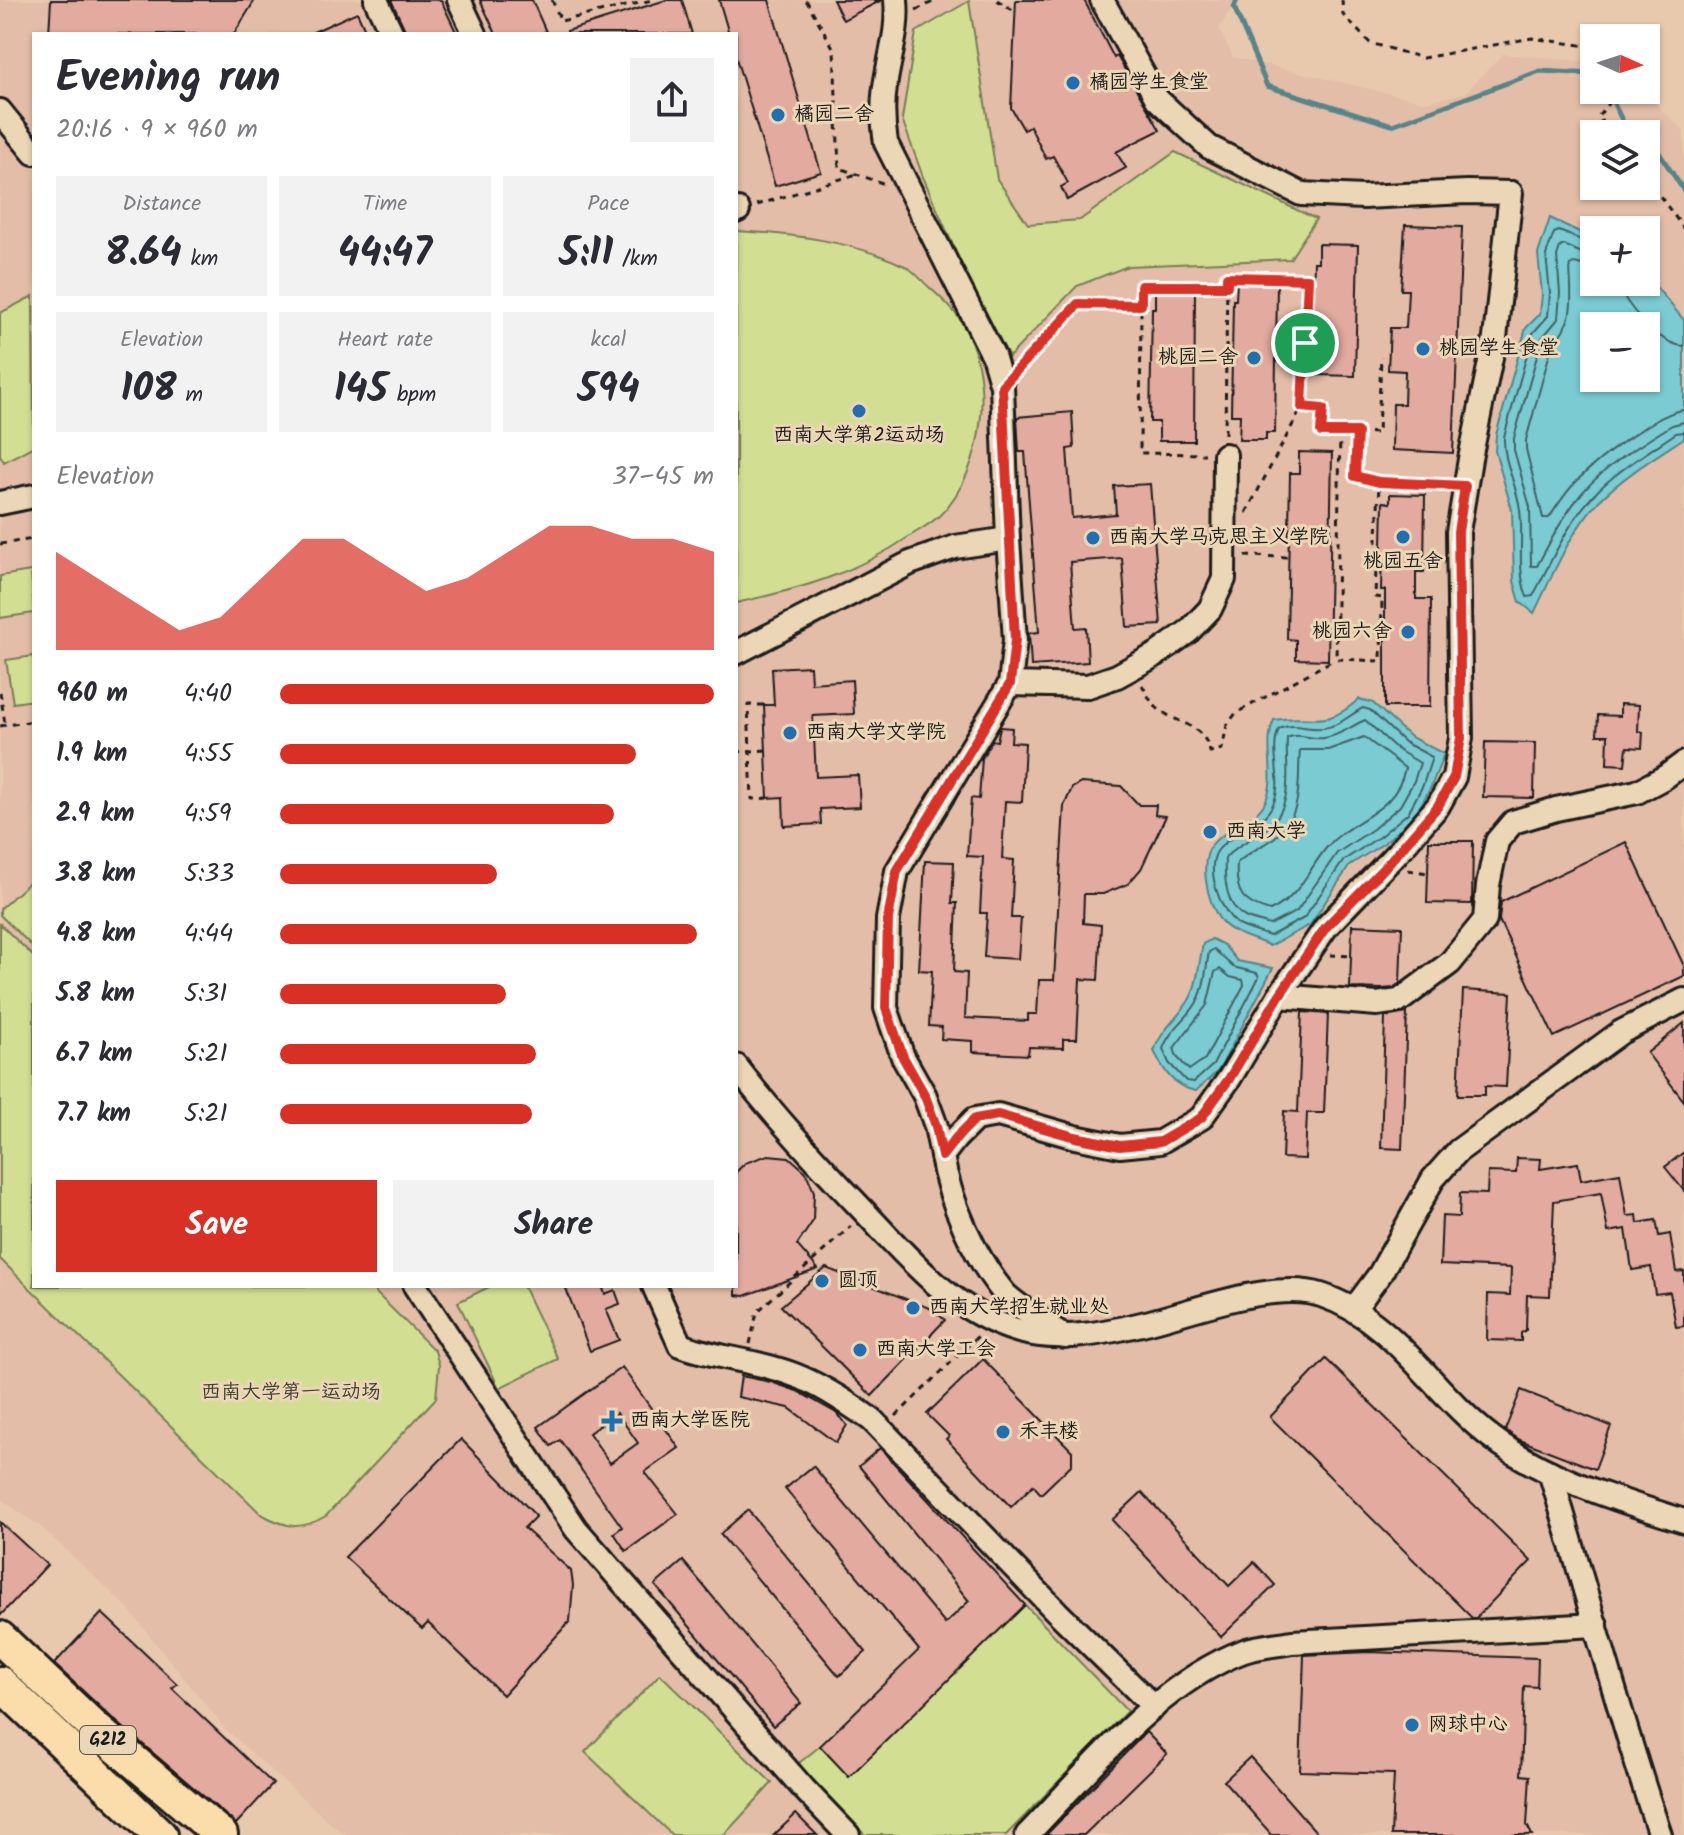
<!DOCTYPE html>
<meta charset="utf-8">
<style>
:root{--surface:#fff;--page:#f2f2f3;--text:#2b2b33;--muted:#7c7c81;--accent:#d93025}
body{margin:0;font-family:Kalam,"LXGW WenKai TC",sans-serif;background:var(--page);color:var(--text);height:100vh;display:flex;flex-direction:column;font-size:30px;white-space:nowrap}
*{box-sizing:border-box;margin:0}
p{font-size:26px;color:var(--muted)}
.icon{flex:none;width:44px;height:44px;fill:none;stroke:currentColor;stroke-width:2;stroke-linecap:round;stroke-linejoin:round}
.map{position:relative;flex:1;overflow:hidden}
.drawer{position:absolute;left:32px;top:32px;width:706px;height:1256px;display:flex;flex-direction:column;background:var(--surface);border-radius:0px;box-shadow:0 2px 6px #0004}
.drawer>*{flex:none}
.needle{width:52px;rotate:93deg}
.tools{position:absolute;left:1580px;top:24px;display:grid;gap:16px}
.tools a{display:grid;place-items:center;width:80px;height:80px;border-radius:0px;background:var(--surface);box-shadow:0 2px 6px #0004;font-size:40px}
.pin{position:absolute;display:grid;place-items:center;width:68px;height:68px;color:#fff;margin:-34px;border:4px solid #fff;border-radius:50%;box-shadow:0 2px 8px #0007}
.round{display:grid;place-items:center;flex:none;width:84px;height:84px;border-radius:0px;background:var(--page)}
.summary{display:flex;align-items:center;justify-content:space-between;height:136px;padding:0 24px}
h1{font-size:44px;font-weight:600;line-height:60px}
.figures{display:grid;grid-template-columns:repeat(3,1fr);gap:12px;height:136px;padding:8px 24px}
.figures div{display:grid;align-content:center;border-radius:0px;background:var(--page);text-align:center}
.figures b{font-size:40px;font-weight:600}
.figures small{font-size:22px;font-weight:400}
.figures p{font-size:22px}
.chart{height:224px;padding:16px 24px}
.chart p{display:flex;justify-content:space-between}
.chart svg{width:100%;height:144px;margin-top:8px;fill:var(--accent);opacity:.7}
.button{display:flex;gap:16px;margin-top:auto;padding:16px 24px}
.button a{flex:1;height:92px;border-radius:0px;background:var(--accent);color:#fff;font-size:32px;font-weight:600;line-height:92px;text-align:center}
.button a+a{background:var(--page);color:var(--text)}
ul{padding:0 24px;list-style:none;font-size:26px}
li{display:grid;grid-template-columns:128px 96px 1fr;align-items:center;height:60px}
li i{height:20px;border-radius:10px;background:var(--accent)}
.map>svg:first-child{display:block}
.built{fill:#e3bda7;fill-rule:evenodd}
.green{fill:#d2df92;stroke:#777e57;stroke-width:2}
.water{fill:#7acbd2;stroke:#548589;stroke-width:2;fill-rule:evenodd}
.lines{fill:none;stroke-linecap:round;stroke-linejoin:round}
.shore{stroke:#426265;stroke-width:2}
.stream{stroke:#548589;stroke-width:5}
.building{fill:#e3aa9f;stroke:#1c1c1c;stroke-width:2;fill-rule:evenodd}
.minor-casing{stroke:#1c1c1c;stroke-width:28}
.highway-casing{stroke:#1c1c1c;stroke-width:38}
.path{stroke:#1c1c1c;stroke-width:3;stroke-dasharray:6 6;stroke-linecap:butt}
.minor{stroke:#ebd6b5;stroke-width:22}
.highway{stroke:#fbddab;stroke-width:32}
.route-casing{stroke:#fff;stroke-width:16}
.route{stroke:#d93025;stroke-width:10}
.poi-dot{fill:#1f6fb2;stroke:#ebd6b5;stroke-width:3}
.labels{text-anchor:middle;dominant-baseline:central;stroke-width:6;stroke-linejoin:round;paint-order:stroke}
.shield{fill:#ebd6b5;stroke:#5a544a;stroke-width:2}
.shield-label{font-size:18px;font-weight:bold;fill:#1c1c1c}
.poi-label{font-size:20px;fill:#1c1c1c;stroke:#ebd6b5;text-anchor:start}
.park-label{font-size:20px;fill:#404334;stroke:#ebd6b5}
</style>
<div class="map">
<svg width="1684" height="1835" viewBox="0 0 1684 1835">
<rect width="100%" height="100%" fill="#e9c9ae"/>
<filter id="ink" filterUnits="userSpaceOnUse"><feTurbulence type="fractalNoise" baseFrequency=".0125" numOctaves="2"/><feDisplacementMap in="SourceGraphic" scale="16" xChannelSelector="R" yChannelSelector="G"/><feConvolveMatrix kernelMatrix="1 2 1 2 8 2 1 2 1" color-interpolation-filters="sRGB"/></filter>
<g filter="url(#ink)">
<path class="built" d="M0,0H1236L1219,29L1233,57L1426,102L1465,93L1503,54L1594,62V90H1641L1684,131V1835H347L336,1828L227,1731L124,1604L41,1527L0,1499ZM34,34H736V1286H34ZM1594,134H1646V186H1594ZM1594,230H1646V282H1594ZM1594,326H1646V378H1594Z"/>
<g class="green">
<polygon points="969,1 997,179 1028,224 1080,220 1175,152 1316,219 1290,259 1128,266 1077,286 1009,357 963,268 923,177 902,119 916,32"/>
<path d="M736,231C794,234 854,241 907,267C915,272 922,281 929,287C939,296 951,307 959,318C996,373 986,469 940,515C931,524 919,530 910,536C855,574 800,589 736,603Z"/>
<polygon points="33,296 34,446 4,462 0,455 0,313"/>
<polygon points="31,571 34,613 0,618 0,576"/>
<polygon points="34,656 34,700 13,703 6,660"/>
<polygon points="34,878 34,948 0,915 0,909"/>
<path d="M0,924L34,957V1286H369L435,1351L439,1365L436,1398L326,1516C300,1531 287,1528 261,1514L0,1259Z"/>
<polygon points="491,1286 523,1286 558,1359 499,1388 458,1302"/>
<polygon points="1025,1605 1127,1711 1006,1835 865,1835 803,1772 799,1763 820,1746 849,1776"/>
<polygon points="660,1674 772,1783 724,1835 672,1835 585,1752"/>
</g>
<g class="water">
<path d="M1550,218L1594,239V282H1646V275L1684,320V438C1655,457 1624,476 1599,501C1570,531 1553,575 1534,613L1520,602L1514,581L1512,510L1495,451L1496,435L1526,328L1540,314L1542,294L1538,254ZM1594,326H1646V378H1594Z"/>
<path d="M1359,699L1373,703L1409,736L1444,754L1430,789L1414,817L1384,843L1350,865L1310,925L1270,946C1254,938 1233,935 1221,921C1207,903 1197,858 1215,841C1230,827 1254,821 1264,804C1279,778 1262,747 1274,720C1315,713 1323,731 1359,699Z"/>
<path d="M1212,939L1224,945L1237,961L1273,968L1219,1070L1196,1091C1173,1087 1164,1071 1154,1051C1161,1029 1178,1019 1189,1000C1198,985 1199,961 1203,944Z"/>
</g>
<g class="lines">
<g class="shore">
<path d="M1594,245L1559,231L1554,233L1546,255L1550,293L1548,316L1533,333L1504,437C1503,463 1517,484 1520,510C1524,539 1516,568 1527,597L1533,596C1551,562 1566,526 1591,498C1614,472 1647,453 1676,433L1684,432"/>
<path d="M1594,255L1584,254L1564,245L1560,247L1557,256L1560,293L1558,319L1542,338L1514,438V450L1530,507L1531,566H1537C1551,540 1564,514 1583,492C1607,464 1641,445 1672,425L1684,422"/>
<path d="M1594,268L1574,263L1570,265C1571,299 1577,318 1552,345L1526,440V449L1543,518H1549C1557,506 1565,493 1575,483C1593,463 1659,411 1684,410"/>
<path d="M1617,282C1625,305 1659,345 1684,346"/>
<path d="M1363,708L1370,710L1404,742L1432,757L1423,785L1408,813L1379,837L1344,860L1304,918L1270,936C1261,933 1250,930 1241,926C1221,916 1204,868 1218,850C1232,832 1259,828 1271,808C1286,783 1268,753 1279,729C1295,722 1307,730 1323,728C1340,726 1349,715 1363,708Z"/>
<path d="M1365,720L1398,750L1420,763L1414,781L1400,806L1373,829L1337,853L1297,911L1270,925C1262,922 1253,921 1245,917C1225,906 1224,877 1225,858C1236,845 1254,838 1267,828C1296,805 1285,768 1287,738C1299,732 1311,740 1324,738C1340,736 1351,726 1365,720Z"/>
<path d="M1364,737L1405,768C1396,814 1351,818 1327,847C1307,871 1300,897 1270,911C1242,903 1235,893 1237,863C1248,853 1262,846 1274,838C1305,814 1297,782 1300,750H1328Z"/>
<path d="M1214,949L1233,967L1257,973L1259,977L1213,1065L1194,1082L1186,1081L1169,1063L1163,1049C1169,1030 1187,1020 1197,1002C1205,988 1206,968 1209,952Z"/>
<polygon points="1220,969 1230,977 1243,980 1244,985 1205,1059 1189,1070 1177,1057 1174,1048 1207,1005 1215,972"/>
</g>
<g class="stream">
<polyline points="1237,0 1234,7 1267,86 1392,125 1540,71 1594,74"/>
<polyline points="1607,90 1627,130 1633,134"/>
<polyline points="1646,142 1656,148 1684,191"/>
</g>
</g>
<g class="building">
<polygon points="51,0 255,0 234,34 49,34"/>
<polygon points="391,0 441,0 457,34 407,34"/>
<polygon points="480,0 532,0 547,34 496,34"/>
<polygon points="666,0 682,0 692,34 567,34 567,31"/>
<polygon points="719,0 769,0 821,172 775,186 736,58 736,34 729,34"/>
<polygon points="833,0 882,0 843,20"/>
<polygon points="1016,0 1084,0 1114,58 1117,56 1160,130 1116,152 1126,168 1067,200 1061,187 1068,183 1053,156 1046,159 1030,126 1024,130 1011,108"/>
<polygon points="357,12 367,34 309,34"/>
<polygon points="1405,225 1462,227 1453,453 1392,450 1393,404 1404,404 1405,371 1388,370 1390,328 1406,328 1408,290 1401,290"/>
<polygon points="1318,244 1358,245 1355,376 1317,375 1317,359 1311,359 1314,262 1318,262"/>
<polygon points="1237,282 1277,283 1275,433 1266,433 1266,440 1239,440 1240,415 1231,415 1233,300 1236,300"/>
<polygon points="1155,290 1195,290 1194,441 1159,441 1159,422 1150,422 1152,308 1155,308"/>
<polygon points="1072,412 1074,448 1067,449 1072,518 1116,514 1114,486 1150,484 1161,625 1127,627 1122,558 1070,562 1075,628 1086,627 1088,662 1031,666 1029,633 1039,632 1025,452 1019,452 1017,417"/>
<polygon points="1299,452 1332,453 1328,660 1296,659 1296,640 1287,639 1290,473 1299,473"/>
<polygon points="1390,494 1425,495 1424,572 1416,572 1416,599 1431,599 1430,707 1385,707 1385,590 1381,590 1383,502 1390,503"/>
<polygon points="810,666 811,683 852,680 854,714 813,716 816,777 858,775 860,807 820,809 821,824 784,826 783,797 768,798 764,705 774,705 772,668"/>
<polygon points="1620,704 1639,705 1638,732 1643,732 1642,748 1627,747 1625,765 1607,764 1608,735 1597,735 1598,715 1620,716"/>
<polygon points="1000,727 1012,728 1011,742 1025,743 1022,802 1005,801 1002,859 1014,860 1011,918 1021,918 1018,959 984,957 987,913 980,913 983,857 967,856 971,798 979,799 982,758 992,740 997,741"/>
<polygon points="1485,742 1535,743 1534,798 1483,797"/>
<polygon points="1081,783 1121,786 1139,805 1156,805 1155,815 1166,816 1141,869 1128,884 1103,894 1084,894 1083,923 1101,925 1098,980 1080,979 1077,1039 1063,1039 1063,1048 1029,1047 1028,1055 973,1052 973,1041 941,1039 942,1027 929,1026 932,971 919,970 925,861 954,862 952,903 957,903 954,972 967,973 965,1018 1028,1021 1028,1014 1037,1014 1039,980 1054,980 1064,806 1072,788"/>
<polygon points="1429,841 1473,841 1472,904 1427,903"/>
<polygon points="1626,842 1684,966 1684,976 1554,1037 1499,920 1501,902"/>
<polygon points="1352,925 1402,927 1400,983 1394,988 1382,989 1350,988"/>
<polygon points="1463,990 1511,993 1506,1087 1485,1086 1485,1095 1458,1095"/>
<polygon points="1302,1012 1328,1014 1324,1113 1307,1113 1305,1159 1282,1158 1284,1111 1298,1112"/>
<polygon points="1407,1013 1402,1149 1381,1148 1385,1017"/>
<polygon points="1684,1023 1684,1101 1647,1053"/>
<polygon points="1684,1152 1684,1191 1665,1167"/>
<polygon points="768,1155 789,1157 806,1172 814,1192 813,1221 797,1245 818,1269 744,1296 736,1295 736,1172 745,1163"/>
<polygon points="1517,1158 1541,1159 1540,1169 1578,1163 1581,1180 1620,1173 1627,1216 1637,1215 1638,1223 1656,1220 1659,1236 1670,1234 1676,1272 1684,1271 1684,1326 1676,1327 1670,1292 1655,1294 1651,1267 1632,1270 1626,1229 1608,1232 1601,1193 1554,1201 1550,1296 1527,1295 1526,1330 1521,1333 1521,1341 1487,1340 1488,1294 1510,1295 1511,1268 1440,1265 1442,1216 1459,1217 1460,1193 1487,1194 1488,1172 1516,1173"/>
<polygon points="826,1268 932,1309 945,1320 872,1396 781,1306"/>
<polygon points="565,1286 602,1286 605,1294 615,1290 620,1304 606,1309 619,1340 590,1351"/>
<polygon points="983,1359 1072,1451 1072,1464 1041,1494 1033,1485 1011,1507 946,1439 949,1436 927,1414"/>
<polygon points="1326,1359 1531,1561 1476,1618 1472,1618 1270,1417"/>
<path d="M622,1367L679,1448L645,1472L678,1514L626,1551L614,1533L622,1527L560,1440L551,1446L538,1427ZM617,1413L638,1443L610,1463L589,1433Z"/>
<polygon points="741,1376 771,1382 797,1391 838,1414 847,1425 836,1443 789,1408 738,1397"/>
<polygon points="1521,1390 1611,1426 1595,1469 1520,1440 1505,1430"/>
<polygon points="461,1439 536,1516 524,1528 571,1571 573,1585 570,1621 503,1695 428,1623 422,1629 345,1557"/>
<polygon points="880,1448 1025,1605 849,1777 820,1746 919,1650 785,1489 813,1466 945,1624 969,1601 859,1466"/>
<polygon points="1142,1492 1229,1586 1254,1562 1275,1585 1221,1637 1112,1520"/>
<polygon points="748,1510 866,1652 839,1676 720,1534"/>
<polygon points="0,1522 47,1565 0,1616"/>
<polygon points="683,1561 801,1703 773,1726 655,1585"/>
<polygon points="102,1613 177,1684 172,1688 273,1784 236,1824 111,1717 54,1664"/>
<polygon points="1369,1652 1538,1658 1537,1687 1524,1686 1521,1775 1530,1776 1527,1825 1532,1835 1391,1835 1394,1774 1300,1771 1304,1655"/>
<polygon points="1146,1732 1167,1754 1084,1835 1046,1835"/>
<polygon points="1250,1757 1309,1824 1319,1835 1272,1835 1224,1781"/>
<polygon points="796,1814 817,1835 774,1835"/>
</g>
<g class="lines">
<defs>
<g id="minor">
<polyline points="376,0 392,34"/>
<polyline points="459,0 475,34"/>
<polyline points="0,111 34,153"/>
<polyline points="736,211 738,210"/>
<polyline points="0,503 34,496"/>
<path d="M736,653L910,563L955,547L1008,539L1002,386L993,355L886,143C883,124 882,106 885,87C889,57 899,31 896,0"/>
<polyline points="1010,684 1088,686 1117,676 1157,654 1189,631 1210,609 1224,579 1225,455"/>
<polyline points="1279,996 1377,1004 1399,1001 1450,963 1485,920 1488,885 1497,841 1513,822 1556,809 1637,792 1665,777 1684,763"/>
<path d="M736,1066C774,1116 816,1161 860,1207C907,1256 950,1311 1019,1331C1062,1343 1109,1332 1150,1322C1197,1310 1275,1280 1321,1295C1394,1319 1432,1392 1491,1437C1546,1479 1619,1500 1684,1521"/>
<polyline points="942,1156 936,1126 925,1096 903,1057 886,1008 888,919 897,871 1010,684 1015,640 1008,539"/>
<polyline points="415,1286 576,1529 804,1789 848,1835"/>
<path d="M654,1286L680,1345C719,1359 763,1361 802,1378C827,1389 849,1404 872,1420L1057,1612L1154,1707"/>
<polyline points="1354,1309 1380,1274 1433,1179 1458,1151 1621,1032 1684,1000"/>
<path d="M1065,1337C1049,1325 1016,1306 1004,1293C975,1258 949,1200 942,1156L956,1138L975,1119L998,1115L1075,1137L1120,1146L1160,1142L1201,1118L1229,1079L1279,996L1326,927L1397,853L1438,806L1454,777L1461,738L1458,532L1470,459L1495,338L1511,193L1467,192L1363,197L1301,194L1209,147L1157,99L1102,0"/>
<path d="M1550,1472C1587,1593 1619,1715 1660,1835"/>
<path d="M1027,1835C1089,1771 1158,1683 1244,1651C1259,1646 1277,1645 1292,1642L1596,1625"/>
</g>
<g id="highway">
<polyline points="0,1638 98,1731 221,1835"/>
<polyline points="0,1683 160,1835"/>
</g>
</defs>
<use href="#minor" class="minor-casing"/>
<use href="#highway" class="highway-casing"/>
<g class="path">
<polyline points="552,0 561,21 652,0"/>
<polyline points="806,0 834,49 839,168 885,184"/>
<polyline points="997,0 1016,12"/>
<polyline points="1342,0 1343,15 1370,43 1423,58 1532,38 1594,47"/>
<polyline points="916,10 937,0"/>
<polyline points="1612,134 1598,117 1618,90"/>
<polyline points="1646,177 1684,229"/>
<polyline points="757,205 857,174"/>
<polyline points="1141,303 1141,286 1227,286"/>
<polyline points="1018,368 1078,304 1141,305 1140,453 1205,454"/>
<polyline points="1302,407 1323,409 1321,432 1357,432 1355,476 1379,482 1375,597 1382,598 1381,661 1336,659 1340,432"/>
<polyline points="1358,432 1378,433 1381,357"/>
<polyline points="1225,434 1227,277 1308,279 1302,407 1245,515"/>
<polyline points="1379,482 1447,485"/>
<polyline points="0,544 34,539"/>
<polyline points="1245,556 1289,557"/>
<path d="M1142,685C1146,691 1150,702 1156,707C1175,724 1204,723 1210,752L1222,749L1227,725L1236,713L1335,659"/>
<polyline points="0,692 5,724"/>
<polyline points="764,705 748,705 752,799 768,798"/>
<polyline points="0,726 34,721"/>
<polyline points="736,752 766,750"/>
<polyline points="1408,870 1428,873"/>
<polyline points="1330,955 1351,956"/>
<polyline points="750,1344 757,1312 851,1226"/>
<polyline points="896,1416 979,1335"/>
</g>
<use href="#minor" class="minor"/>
<use href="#highway" class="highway"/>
</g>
</g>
<g class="lines" filter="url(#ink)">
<defs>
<polygon id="route" points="1227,277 1308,279 1302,407 1323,409 1321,432 1357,432 1355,476 1379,482 1465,486 1458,532 1461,738 1454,777 1438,806 1385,867 1326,927 1279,996 1229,1079 1201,1118 1160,1142 1120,1146 1075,1137 998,1115 975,1119 956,1138 942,1156 936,1126 925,1096 903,1057 886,1008 888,919 897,871 1010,684 1015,640 1002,386 1078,304 1141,305 1141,286 1227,286"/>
</defs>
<use href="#route" class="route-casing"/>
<use href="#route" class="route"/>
</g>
<g class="poi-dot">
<circle cx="1073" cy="83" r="8"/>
<circle cx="778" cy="115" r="8"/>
<circle cx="1423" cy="349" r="8"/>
<circle cx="1254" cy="358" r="8"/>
<circle cx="859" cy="411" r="8"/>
<circle cx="1403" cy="537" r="8"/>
<circle cx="1093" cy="538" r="8"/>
<circle cx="1408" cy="632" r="8"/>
<circle cx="790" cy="733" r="8"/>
<circle cx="1210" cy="832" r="8"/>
<circle cx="822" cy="1281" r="8"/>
<circle cx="913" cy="1308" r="8"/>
<circle cx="860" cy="1350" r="8"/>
<path d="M608 1409h8v8h8v8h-8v8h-8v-8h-8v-8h8z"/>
<circle cx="1003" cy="1432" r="8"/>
<circle cx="1412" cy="1725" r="8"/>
</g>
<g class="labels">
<rect class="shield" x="80" y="1726" width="56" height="28" rx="6"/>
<g class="shield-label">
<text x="108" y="1740">G212</text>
</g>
<g class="poi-label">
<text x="1089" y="83">橘园学生食堂</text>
<text x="794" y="115">橘园二舍</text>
<text x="1439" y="349">桃园学生食堂</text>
<text x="1238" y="358" text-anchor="end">桃园二舍</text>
<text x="859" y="436" text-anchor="middle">西南大学第2运动场</text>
<text x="1109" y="538">西南大学马克思主义学院</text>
<text x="1403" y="562" text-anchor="middle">桃园五舍</text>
<text x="1392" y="632" text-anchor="end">桃园六舍</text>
<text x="806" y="733">西南大学文学院</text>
<text x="1226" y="832">西南大学</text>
<text x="838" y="1281">圆顶</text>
<text x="929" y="1308">西南大学招生就业处</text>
<text x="876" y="1350">西南大学工会</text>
<text x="630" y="1421">西南大学医院</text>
<text x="1019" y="1432">禾丰楼</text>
<text x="1428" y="1725">网球中心</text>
</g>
<g class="park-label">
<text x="291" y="1393">西南大学第一运动场</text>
</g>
</g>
</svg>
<div class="tools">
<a><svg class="needle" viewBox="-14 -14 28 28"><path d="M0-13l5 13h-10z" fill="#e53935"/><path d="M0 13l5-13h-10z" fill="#7c7c81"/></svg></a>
<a><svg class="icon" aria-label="layers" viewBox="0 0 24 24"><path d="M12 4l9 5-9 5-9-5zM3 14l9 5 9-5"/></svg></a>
<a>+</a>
<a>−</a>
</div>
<div class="pin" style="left:1305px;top:343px;background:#1e9e55"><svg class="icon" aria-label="arrive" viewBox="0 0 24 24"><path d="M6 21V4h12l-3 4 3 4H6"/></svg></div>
<section class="drawer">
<div class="summary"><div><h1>Evening run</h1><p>20:16 · 9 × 960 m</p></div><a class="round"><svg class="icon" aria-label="share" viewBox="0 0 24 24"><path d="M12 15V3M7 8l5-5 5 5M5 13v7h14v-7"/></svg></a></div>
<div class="figures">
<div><p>Distance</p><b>8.64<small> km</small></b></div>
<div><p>Time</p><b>44:47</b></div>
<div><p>Pace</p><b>5:11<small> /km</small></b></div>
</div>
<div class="figures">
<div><p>Elevation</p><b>108<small> m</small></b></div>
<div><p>Heart rate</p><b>145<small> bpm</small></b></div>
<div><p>kcal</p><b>594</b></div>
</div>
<div class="chart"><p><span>Elevation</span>37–45 m</p>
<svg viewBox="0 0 160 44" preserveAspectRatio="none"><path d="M0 44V14L10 22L20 30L30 38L40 34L50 22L60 10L70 10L80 18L90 26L100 22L110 14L120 6L130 6L140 10L150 10L160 14V44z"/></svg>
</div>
<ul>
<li><b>960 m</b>4:40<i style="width:100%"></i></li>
<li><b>1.9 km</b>4:55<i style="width:82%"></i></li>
<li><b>2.9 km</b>4:59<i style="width:77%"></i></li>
<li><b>3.8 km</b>5:33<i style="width:50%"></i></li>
<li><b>4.8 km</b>4:44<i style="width:96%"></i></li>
<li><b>5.8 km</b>5:31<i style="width:52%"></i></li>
<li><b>6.7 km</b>5:21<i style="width:59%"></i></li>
<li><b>7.7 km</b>5:21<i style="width:58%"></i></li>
</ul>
<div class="button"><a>Save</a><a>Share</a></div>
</section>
</div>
